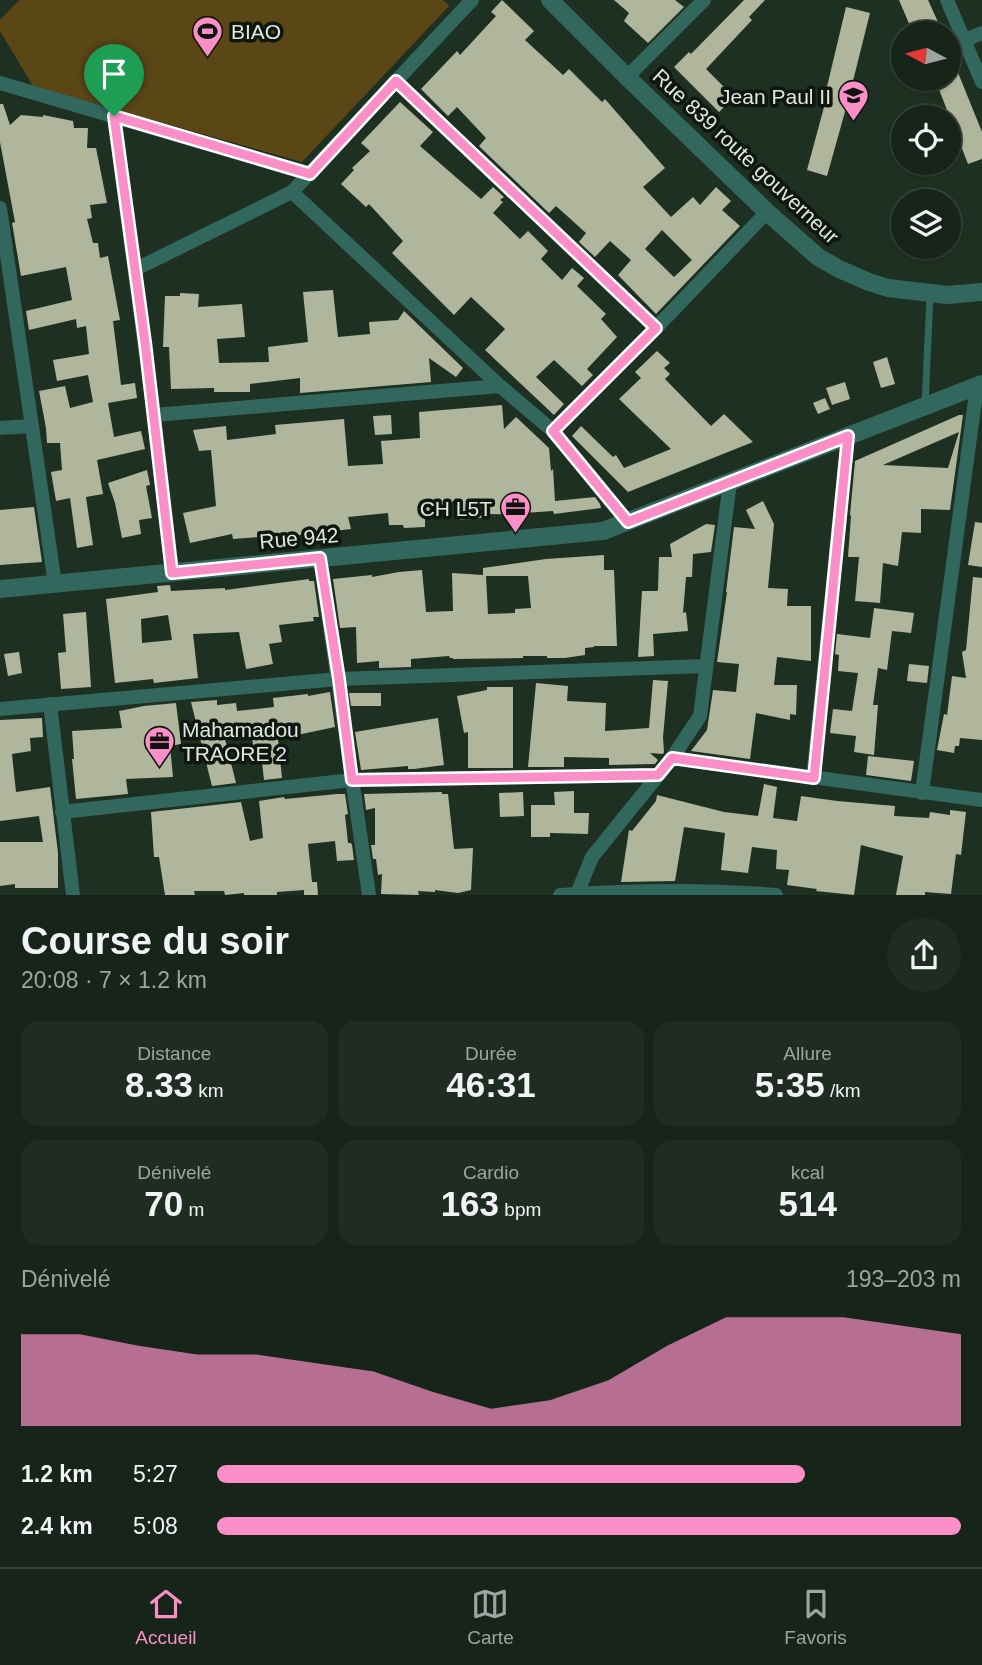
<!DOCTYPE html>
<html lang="fr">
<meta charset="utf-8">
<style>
:root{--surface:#162419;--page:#1f2c22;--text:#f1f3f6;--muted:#9ea4a2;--line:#354138;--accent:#fa8fc7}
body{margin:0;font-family:Arial,sans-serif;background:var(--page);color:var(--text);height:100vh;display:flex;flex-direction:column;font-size:26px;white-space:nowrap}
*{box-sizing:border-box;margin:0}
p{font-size:23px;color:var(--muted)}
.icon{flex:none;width:38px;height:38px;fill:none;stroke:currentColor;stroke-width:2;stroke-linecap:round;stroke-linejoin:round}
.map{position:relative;height:895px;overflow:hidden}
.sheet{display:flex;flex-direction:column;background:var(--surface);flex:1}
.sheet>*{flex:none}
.needle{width:46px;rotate:277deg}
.controls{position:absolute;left:891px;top:21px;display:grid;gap:14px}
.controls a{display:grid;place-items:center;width:70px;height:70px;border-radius:50%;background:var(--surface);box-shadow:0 2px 5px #0004,0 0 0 2px var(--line);font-size:35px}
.pin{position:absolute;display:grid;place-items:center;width:60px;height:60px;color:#fff;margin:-72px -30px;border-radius:50% 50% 50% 0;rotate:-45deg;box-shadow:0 0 7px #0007}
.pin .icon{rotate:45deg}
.round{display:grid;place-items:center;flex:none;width:74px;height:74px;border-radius:37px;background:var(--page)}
.head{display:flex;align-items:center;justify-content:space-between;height:119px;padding:0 21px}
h1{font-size:38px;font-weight:700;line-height:52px}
.figures{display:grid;grid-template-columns:repeat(3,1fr);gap:10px;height:119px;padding:7px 21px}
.figures div{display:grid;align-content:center;border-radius:18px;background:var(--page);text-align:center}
.figures b{font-size:35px;font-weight:700}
.figures small{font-size:19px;font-weight:400}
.figures p{font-size:19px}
.chart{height:196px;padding:14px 21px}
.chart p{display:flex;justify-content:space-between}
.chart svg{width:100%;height:126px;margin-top:7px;fill:var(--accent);opacity:.7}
ul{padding:0 21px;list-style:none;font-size:23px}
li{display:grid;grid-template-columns:112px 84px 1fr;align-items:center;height:52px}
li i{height:18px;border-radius:9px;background:var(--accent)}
.menu{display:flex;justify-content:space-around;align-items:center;height:98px;border-top:2px solid var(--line);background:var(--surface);font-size:19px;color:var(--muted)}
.menu a{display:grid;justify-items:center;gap:4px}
.menu .active{color:var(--accent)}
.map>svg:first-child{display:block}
.green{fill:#5b4616}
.building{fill:#b0b69b;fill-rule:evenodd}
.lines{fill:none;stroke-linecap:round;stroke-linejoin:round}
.service{stroke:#32675e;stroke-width:7}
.minor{stroke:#32675e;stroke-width:14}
.tertiary{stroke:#32675e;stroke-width:18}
.route-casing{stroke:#fff;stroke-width:14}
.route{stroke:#fa8fc7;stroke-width:9}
.labels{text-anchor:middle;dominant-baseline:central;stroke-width:7;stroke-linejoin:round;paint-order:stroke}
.poi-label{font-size:21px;fill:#dde9df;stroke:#0e160f;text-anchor:start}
.street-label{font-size:21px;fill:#dde9df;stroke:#0e160f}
</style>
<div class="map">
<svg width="982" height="895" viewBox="0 0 982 895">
<rect width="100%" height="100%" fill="#1e3021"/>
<polygon class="green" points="19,0 443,0 449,6 302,162 33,86 0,31 0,20"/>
<g class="building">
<path d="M502,0L534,31L525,40L563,75L569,69L602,102L605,99L665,168L643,187L671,217L693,197L700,205L716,187L731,201L722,210L740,226L656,314L618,275L631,260L610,241L595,257L579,242L586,233L556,206L549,213L482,149L479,146L486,138L457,107L448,116L421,89L457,51L460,55L496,16L491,12ZM662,230L692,260L674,277L645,249Z"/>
<polygon points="614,0 675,0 684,7 648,43 624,21 629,13"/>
<polygon points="744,0 765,0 749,17 752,20 706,69 734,97 719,112 674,67 689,52 691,54"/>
<polygon points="899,0 928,0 943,33 913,33"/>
<polygon points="846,7 870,13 848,101 827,176 807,170 827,96 825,95"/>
<polygon points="948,48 982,132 982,159 968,164 935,79 948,79"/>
<polygon points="400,102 433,132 420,146 481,199 493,187 504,197 500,200 503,202 493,213 520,239 528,231 548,251 541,259 562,280 572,268 584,278 577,286 606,314 601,319 617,337 587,369 593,375 582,386 554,360 536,377 564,404 554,415 485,350 505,329 471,297 454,315 392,253 403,241 369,204 366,207 341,184 354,170 352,168 370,151 361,143"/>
<polygon points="0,104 3,104 10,125 21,115 43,117 43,115 73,121 74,128 88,128 87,148 96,148 107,203 90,205 92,218 87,219 93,243 98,243 100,258 108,256 120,320 113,321 121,385 135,383 137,398 108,403 114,437 141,431 145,449 97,460 103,494 86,497 93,545 77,548 70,498 56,501 51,472 62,470 60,443 47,443 46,428 39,391 65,386 70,408 93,402 88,375 57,381 53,360 89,354 86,326 77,328 76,319 29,330 26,311 72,300 66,267 21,276 12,223 15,222 0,142"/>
<polygon points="333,290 338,337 370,334 369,322 398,320 404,311 463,368 456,377 429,358 431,382 300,393 300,378 250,384 250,392 214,392 214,388 171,389 169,347 163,347 165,296 180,296 180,293 199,294 198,307 242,304 245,337 217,339 219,363 269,362 268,347 308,342 303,292"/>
<polygon points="657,351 670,363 664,368 670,374 665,379 711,426 724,414 753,442 628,492 572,436 581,426 613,457 616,455 624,468 671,449 619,399 641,378 635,372"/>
<polygon points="887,357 895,384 881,388 873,362"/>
<polygon points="845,382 850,399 832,405 826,388"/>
<polygon points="825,398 830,409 818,414 813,403"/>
<polygon points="502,405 504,429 516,417 549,448 551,471 553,469 555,501 595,497 600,504 601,508 554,514 553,511 524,513 524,515 490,514 490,517 460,520 456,498 439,515 425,514 425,527 404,528 403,525 389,525 388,513 348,517 351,529 317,533 317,535 286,535 233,539 232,534 190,543 183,513 216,506 211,450 199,451 193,430 226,426 227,440 276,434 275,425 344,419 348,466 383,464 381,441 420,438 419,412"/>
<polygon points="391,415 392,434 375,435 373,416"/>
<path d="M959,415H963L950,510L921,509V533L902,532L898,566L883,563L880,603L855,601L859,557H848L851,516L850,515L855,461ZM959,432L948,468L883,465Z"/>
<polygon points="147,470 150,485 146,486 152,518 139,520 141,534 122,538 115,503 108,483"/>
<polygon points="763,501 774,524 768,588 788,589 787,606 811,606 811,661 777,657 774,685 797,685 796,715 790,714 790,720 756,713 750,759 691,751 707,730 713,690 736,692 739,664 717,662 727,592 726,592 734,527 755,529 746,510"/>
<polygon points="34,507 42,562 0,565 0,510"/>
<polygon points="975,522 982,523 982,567 968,565"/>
<polygon points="706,524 715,525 711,552 693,554 692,577 686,577 683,613 686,612 688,631 653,634 654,656 638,657 642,591 657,591 658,590 659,557 672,557 670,544"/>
<path d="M604,555V570H614L617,646H594V647L585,648V655L565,658H547V656H523V658L453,659V658H450L449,656L411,659V667L379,668V661L357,663L356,627L340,628L333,579L372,575V577L399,572L422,570L426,612L453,611L452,573L483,575V568L546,559ZM486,576H528L531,608L515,609V613L488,614Z"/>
<polygon points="973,577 982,578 982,740 960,738 959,746 955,746 954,753 937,750 944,714 947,715 952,676 966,678 962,652 966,650"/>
<path d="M309,579V581H314L319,617H313L314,621L279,625L282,642L269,644L273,664L246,669L239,632L193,634L198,678L154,683L153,679L115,683L106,599L158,592L157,586L170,585L171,591L225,588V590ZM168,615L172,640L142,643L141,619Z"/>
<polygon points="874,608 914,613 911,633 892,631 887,670 878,668 873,705 878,705 874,755 854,752 856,736 830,733 833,709 852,711 858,673 838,671 839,655 835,654 837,634 870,638"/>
<polygon points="86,612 91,687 61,689 58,653 66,652 63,614"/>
<polygon points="19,652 22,673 8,676 4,654"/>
<polygon points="909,664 929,666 927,683 907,681"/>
<polygon points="653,680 668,681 663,737 664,752 663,754 650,753 658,760 655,764 609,765 609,758 564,757 564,767 528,767 536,683 568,686 567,701 606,703 605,731 649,728"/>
<polygon points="487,687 513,687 513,768 468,768 468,732 464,733 457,696 487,690"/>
<polygon points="330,692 335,727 278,739 282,778 264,780 262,762 255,763 252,736 225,739 236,783 212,786 191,702 217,700 217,705 236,703 237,711 274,707 273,698 308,694 308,696"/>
<polygon points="349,693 381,693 381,706 351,706"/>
<polygon points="176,703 181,744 170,746 173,777 126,779 128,794 76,799 72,759 74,759 72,731 122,728 119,711 144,706"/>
<polygon points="42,718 43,737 30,738 31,751 12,754 16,792 50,787 58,853 58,888 15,888 15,884 0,886 0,842 43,842 39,816 0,821 0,720"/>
<polygon points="438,718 444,765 414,769 408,769 408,766 361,770 355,732"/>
<polygon points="868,756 914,761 911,781 866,775"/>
<polygon points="764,784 777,787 773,818 797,821 801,796 837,801 895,806 894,816 929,818 930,812 950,815 950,810 966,812 961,855 956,854 951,894 925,892 925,895 896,895 903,856 861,845 854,895 816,891 817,889 787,885 789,870 776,869 777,850 752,847 748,873 721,870 725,833 684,827 675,881 621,882 629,830 632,831 656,801 657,795 724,812 758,816"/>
<polygon points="574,791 574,813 589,813 588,834 550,833 550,837 531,837 531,805 555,805 554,792"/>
<polygon points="442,792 442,794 448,794 454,849 473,848 471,890 458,893 435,890 435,892 418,891 419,895 381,894 382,874 378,875 376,859 373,859 371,845 375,845 375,808 366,810 364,794"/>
<polygon points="523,792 524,816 500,817 499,793"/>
<polygon points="337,794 345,794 348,814 345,815 348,843 351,843 352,845 354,860 337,861 335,841 308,844 312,882 317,882 318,895 304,895 304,890 277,892 277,895 244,895 244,893 225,895 224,891 194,891 195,895 165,895 159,857 154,857 151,812 241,802 250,841 263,838 259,801 284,797 285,799"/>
</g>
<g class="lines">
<polyline class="service" points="925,405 930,295"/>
<g class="minor">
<polyline points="947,0 982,82"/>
<polyline points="965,40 982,33"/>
<polyline points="627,77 704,0"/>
<polyline points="396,81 656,328"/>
<polyline points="0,83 310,174"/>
<polyline points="114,116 154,415 172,573"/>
<polyline points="292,192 500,386 553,431 628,522"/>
<polyline points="0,208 55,584"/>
<polyline points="136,269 292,192 472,0"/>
<polyline points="154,415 500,386"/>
<polyline points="0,428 32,426"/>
<polyline points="553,431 656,328 767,212"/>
<polyline points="320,558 369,895"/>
<polyline points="50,704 73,895"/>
<polyline points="0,709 339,679 706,666"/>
<polyline points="672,758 982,800"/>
<polyline points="813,778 848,436"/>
<polyline points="922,793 977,386"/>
<polyline points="62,812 352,780 658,775"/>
<polyline points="577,894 592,857 672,758 700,716 730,482"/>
<path d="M560,895C632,890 704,889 776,895"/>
</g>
<g class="tertiary">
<polyline points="550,0 627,77 767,212 818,257 839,269 869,282 888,288 947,295 982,292"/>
<polyline points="0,589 603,531 982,384"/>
</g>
</g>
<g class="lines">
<defs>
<polygon id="route" points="396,81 656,328 553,431 628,522 848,436 814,778 672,758 658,775 352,780 339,679 320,558 172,573 145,342 114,116 310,174"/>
</defs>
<use href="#route" class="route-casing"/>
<use href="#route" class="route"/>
</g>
<defs>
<symbol id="stadium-pin" viewBox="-11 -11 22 30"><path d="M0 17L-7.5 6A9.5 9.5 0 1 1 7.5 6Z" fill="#fa8fc7" stroke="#0e160f"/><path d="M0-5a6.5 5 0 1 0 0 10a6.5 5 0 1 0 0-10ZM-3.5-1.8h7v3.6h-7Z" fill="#111"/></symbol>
<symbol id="school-pin" viewBox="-11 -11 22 30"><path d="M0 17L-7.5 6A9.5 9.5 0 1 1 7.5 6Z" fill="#fa8fc7" stroke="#0e160f"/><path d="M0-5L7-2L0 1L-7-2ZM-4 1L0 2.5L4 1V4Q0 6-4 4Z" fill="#111"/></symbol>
<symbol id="office-pin" viewBox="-11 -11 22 30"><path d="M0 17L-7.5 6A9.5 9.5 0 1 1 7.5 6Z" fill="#fa8fc7" stroke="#0e160f"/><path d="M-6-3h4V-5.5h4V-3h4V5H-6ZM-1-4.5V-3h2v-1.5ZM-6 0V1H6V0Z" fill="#111"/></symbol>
</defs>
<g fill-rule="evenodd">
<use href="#stadium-pin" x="190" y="14" width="35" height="47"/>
<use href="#school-pin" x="836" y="78" width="35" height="47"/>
<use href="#office-pin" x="498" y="490" width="35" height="47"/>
<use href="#office-pin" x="142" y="724" width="35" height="47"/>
</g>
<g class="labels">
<g class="poi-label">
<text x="231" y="31">BIAO</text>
<text x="831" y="96" text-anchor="end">Jean Paul II</text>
<text x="492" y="508" text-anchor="end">CH L5T</text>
<text x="182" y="729">Mahamadou<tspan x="182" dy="24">TRAORE 2</tspan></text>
</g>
<g class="street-label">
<text transform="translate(746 156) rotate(43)">Rue 839 route gouverneur</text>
<text transform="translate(299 538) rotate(-5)">Rue 942</text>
</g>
</g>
</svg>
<div class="controls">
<a><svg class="needle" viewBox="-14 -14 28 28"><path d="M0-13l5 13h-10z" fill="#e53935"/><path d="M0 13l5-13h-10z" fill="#9ea4a2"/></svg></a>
<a><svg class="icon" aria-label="locate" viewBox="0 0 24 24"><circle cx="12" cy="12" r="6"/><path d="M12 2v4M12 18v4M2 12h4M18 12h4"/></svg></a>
<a><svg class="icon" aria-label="layers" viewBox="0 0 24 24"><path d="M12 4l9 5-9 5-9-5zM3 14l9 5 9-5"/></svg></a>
</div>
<div class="pin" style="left:114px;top:116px;background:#1e9e55"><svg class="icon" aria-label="arrive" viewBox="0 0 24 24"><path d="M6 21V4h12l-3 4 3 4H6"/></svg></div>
</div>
<section class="sheet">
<div class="head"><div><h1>Course du soir</h1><p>20:08 · 7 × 1.2 km</p></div><a class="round"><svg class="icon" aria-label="share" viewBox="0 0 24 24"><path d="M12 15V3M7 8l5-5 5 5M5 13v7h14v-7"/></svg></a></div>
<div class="figures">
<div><p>Distance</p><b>8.33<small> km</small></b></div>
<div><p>Durée</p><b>46:31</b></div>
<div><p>Allure</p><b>5:35<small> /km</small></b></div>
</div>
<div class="figures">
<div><p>Dénivelé</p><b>70<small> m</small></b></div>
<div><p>Cardio</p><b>163<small> bpm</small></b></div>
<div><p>kcal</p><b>514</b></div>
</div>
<div class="chart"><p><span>Dénivelé</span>193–203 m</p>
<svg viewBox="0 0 160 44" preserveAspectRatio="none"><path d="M0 44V12L10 12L20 16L30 19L40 19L50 22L60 25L70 32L80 38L90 35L100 28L110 16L120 6L130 6L140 6L150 9L160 12V44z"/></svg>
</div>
<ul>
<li><b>1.2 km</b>5:27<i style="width:79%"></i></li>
<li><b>2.4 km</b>5:08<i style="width:100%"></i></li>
</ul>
</section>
<nav class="menu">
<a class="active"><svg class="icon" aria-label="home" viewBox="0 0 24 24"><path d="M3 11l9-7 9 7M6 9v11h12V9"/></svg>Accueil</a>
<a><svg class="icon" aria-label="map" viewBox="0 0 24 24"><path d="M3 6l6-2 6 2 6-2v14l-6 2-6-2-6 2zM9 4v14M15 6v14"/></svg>Carte</a>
<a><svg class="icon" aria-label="saved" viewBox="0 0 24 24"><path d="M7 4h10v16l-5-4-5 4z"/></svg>Favoris</a>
</nav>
